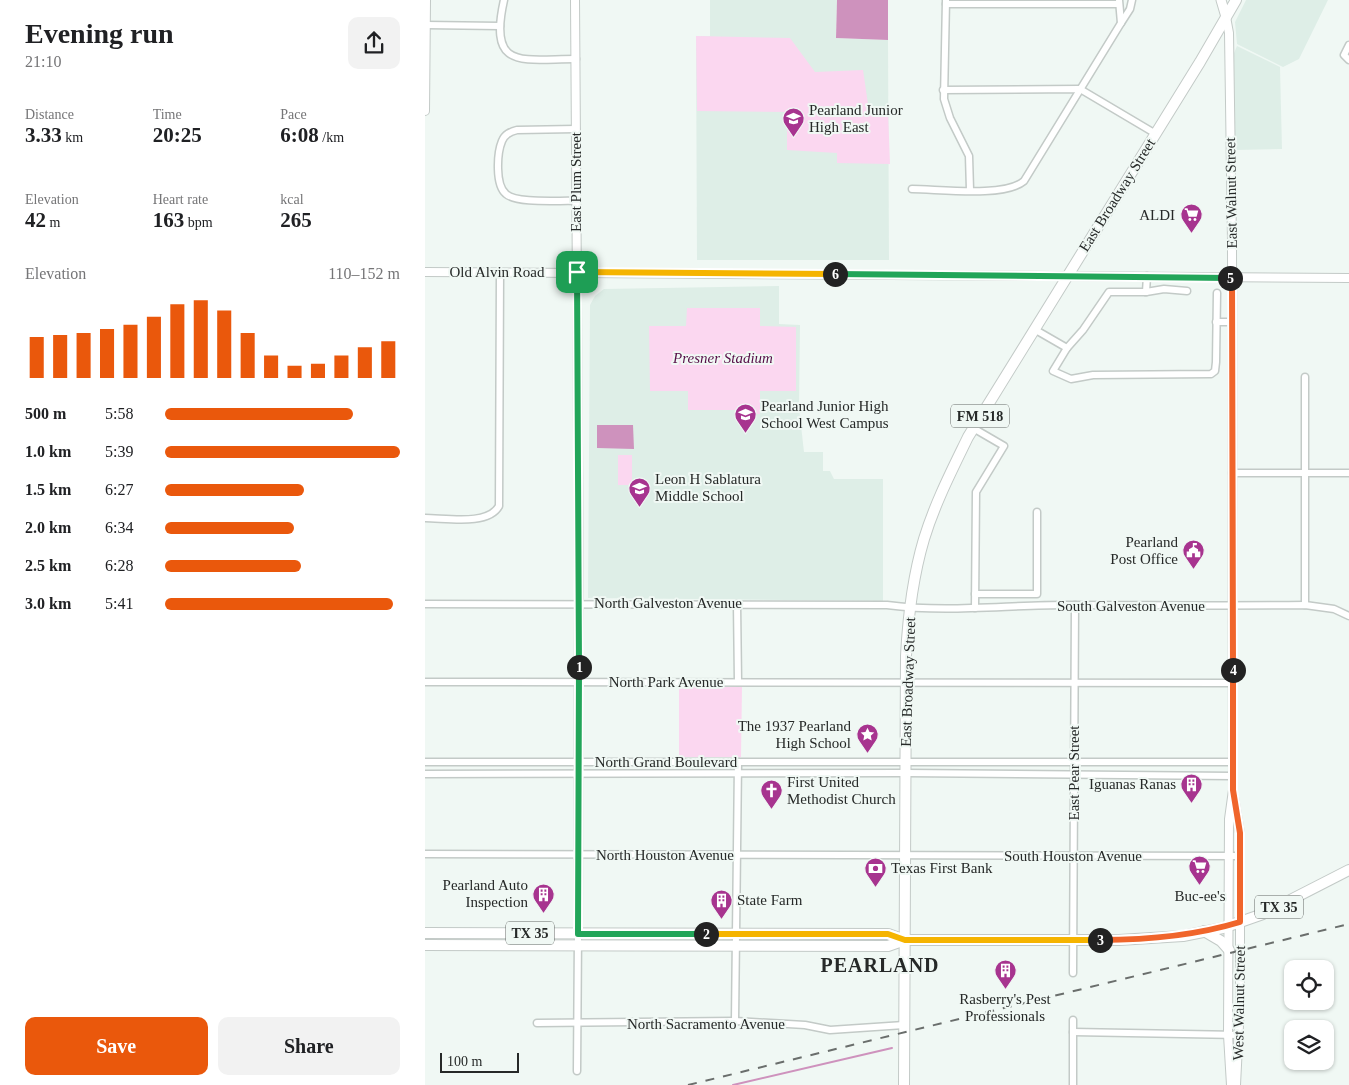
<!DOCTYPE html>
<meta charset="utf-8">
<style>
:root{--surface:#fff;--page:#f2f2f2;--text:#202124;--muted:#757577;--accent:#ea580c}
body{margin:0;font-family:"Times New Roman",serif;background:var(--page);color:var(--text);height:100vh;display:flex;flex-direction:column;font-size:19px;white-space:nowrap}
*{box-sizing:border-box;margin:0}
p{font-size:16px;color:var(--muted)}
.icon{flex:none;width:28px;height:28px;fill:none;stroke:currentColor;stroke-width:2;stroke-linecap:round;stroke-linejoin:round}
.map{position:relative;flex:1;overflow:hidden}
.side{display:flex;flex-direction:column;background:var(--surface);width:425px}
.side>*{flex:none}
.fabs{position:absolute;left:859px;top:960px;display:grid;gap:10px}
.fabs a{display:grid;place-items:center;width:50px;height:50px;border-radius:10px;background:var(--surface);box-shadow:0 1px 4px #0004;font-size:25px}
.scale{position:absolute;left:15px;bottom:12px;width:79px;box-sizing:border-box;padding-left:5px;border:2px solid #262928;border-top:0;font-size:14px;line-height:18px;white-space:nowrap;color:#262928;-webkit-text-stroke:4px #f0f8f4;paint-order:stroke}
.pin{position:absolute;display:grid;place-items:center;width:42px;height:42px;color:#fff;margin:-21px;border-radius:10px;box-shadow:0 2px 8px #0006}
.km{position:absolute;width:25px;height:25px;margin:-12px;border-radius:50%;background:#222;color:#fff;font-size:14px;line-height:25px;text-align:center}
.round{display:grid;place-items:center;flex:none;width:52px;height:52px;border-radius:10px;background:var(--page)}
.headline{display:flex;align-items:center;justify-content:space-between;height:85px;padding:0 25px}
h1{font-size:28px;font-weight:800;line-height:38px}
.stats{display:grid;grid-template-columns:repeat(3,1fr);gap:8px;height:85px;padding:5px 25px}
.stats div{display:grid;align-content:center}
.stats b{font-size:21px;font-weight:800}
.stats small{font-size:14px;font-weight:400}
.stats p{font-size:14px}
.chart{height:140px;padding:10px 25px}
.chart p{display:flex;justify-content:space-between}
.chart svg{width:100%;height:90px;margin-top:5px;stroke:var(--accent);stroke-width:6}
.action{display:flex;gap:10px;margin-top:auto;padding:10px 25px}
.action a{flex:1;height:58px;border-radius:10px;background:var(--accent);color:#fff;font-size:20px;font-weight:800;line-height:58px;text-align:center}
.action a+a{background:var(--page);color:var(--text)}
ul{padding:0 25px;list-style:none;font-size:16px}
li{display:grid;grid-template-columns:80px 60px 1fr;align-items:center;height:38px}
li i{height:12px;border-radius:6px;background:var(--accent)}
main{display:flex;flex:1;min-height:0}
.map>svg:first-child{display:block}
.built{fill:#deeee7}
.green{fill:#fbd7f0}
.water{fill:#ce92bd}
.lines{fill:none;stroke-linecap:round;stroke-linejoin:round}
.stream{stroke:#ce92bd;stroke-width:2}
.minor-casing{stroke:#c3cac7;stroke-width:9}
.tertiary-casing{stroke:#c3cac7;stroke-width:10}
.secondary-casing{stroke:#c3cac7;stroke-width:11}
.primary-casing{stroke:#c3cac7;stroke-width:12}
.minor{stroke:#fff;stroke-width:6}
.tertiary{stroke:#fff;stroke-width:8}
.secondary{stroke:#fff;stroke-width:9}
.primary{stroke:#fff;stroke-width:10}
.rail{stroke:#6a6e6c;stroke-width:2;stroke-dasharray:9 9;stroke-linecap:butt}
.split-1-casing{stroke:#fff;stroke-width:10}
.split-2-casing{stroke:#fff;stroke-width:10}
.split-3-casing{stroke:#fff;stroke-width:10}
.split-4-casing{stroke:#fff;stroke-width:10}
.split-5-casing{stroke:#fff;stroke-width:10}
.split-6-casing{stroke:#fff;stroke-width:10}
.split-7-casing{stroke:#fff;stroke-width:10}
.split-1{stroke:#22a559;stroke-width:6}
.split-2{stroke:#22a559;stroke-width:6}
.split-3{stroke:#f5b400;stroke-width:6}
.split-4{stroke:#f0652b;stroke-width:6}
.split-5{stroke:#f0652b;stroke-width:6}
.split-6{stroke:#22a559;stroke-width:6}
.split-7{stroke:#f5b400;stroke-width:6}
.labels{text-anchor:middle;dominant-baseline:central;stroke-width:4;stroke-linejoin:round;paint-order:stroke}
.shield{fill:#f0f8f4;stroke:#636765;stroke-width:1}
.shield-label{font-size:14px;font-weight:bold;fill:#262928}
.poi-label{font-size:15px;fill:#262928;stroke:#f0f8f4;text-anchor:start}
.street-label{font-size:15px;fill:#262928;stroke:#f0f8f4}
.park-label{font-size:15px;font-style:italic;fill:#560e48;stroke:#f0f8f4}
.district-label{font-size:20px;font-weight:bold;letter-spacing:1px;fill:#262928;stroke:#f0f8f4}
</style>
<main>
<section class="side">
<div class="headline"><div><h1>Evening run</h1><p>21:10</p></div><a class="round"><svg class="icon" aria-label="share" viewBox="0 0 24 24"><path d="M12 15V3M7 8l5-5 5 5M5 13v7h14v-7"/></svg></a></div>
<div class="stats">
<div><p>Distance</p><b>3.33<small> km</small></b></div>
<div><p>Time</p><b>20:25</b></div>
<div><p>Pace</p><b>6:08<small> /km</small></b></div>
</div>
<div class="stats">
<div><p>Elevation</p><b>42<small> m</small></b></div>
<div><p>Heart rate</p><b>163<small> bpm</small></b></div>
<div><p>kcal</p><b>265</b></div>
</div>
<div class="chart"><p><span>Elevation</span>110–152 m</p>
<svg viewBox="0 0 160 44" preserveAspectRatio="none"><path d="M5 44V24M15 44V23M25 44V22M35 44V20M45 44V18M55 44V14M65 44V8M75 44V6M85 44V11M95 44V22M105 44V33M115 44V38M125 44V37M135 44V33M145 44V29M155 44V26"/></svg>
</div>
<ul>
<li><b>500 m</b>5:58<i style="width:80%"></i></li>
<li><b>1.0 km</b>5:39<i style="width:100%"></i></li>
<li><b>1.5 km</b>6:27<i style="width:59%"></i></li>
<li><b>2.0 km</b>6:34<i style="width:55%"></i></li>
<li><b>2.5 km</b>6:28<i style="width:58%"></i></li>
<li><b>3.0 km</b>5:41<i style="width:97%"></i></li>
</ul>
<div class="action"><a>Save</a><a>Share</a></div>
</section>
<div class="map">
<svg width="924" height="1085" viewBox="0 0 924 1085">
<rect width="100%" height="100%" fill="#f0f8f4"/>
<g class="built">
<polygon points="285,0 412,0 411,38 463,40 464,260 272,260 271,36 285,36"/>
<polygon points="821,0 903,0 874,59 858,67 812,44 810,22"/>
<polygon points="812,46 855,67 857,149 810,150 809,53"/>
<polygon points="354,286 354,324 375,325 374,408 379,452 398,452 398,471 405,471 409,479 458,479 458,601 163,598 165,305 170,296 179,289"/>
</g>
<g class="green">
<polygon points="271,36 365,38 390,72 438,70 444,111 463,111 465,164 412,163 412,153 362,150 362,112 272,111"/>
<polygon points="262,308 335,308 335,326 371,327 371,391 335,391 335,414 324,414 324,410 263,410 263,391 225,391 224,326 261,326"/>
<rect x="193" y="455" width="14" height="30"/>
<polygon points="254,687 317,687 316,757 254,757"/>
</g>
<g class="water">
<polygon points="412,0 463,0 463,40 411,38"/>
<polygon points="172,425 208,425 209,449 172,448"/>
</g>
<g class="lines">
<polyline class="stream" points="308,1085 467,1048"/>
<defs>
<g id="minor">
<path d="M79,0C63,71 97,59 151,59"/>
<polyline points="521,0 519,99 525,118 544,156 545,190"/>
<polyline points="521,4 693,4"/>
<polyline points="696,23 705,9 707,0"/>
<polyline points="1,25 75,26"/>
<polyline points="924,45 919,55 924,60"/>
<polyline points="518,90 655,89 731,134"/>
<path d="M487,189C513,189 579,198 599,181L696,23L694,0"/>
<path d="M151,201C136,200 92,204 81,194C70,185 72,153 77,141C80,134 85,132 92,130L151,129"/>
<polyline points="721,292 739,289 762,291"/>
<polyline points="791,322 807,322"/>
<polyline points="609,329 642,348 628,371 646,379 668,375 786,374 790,371 791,362 792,293"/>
<polyline points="642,348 658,330 684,292 721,292 722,276"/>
<polyline points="880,377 880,605"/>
<polyline points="548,428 579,446 551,492 550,608"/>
<polyline points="807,473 924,473"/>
<path d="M0,518C21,518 63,526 74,506L75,273"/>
<polyline points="550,594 612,594 612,512"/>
<path d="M0,604L462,605C521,613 581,605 641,605C721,605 801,606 880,605L909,609L924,616"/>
<polyline points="312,604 313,682"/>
<polyline points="0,682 808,683"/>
<polyline points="0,762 808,762"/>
<polyline points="0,774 481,773 808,776"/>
<polyline points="0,854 815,856"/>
<polyline points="648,973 650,605"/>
<polyline points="310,1021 313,762"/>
<polyline points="112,1023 310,1021 380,1025 405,1030 479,1025"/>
<polyline points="648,1032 814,1035"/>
<polyline points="152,1071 153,934"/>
<polyline points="648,1085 648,1020"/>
</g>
<g id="tertiary">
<polyline points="150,0 154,588 153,934"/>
<polyline points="801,17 804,33 807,242 808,790 804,819 803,1035 806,1085"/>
<polyline points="0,111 1,0"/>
<polyline points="0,272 924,278"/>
<polyline points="809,797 815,833 815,1005 811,1085"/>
</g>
<polyline id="secondary" points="796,0 801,17"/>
<g id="primary">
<polyline points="779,931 796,941 804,950"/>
<polyline points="0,933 463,934 480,940 694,940 758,936 798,928 838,914 924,870"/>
<polyline points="0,945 463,946 480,940"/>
<path d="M479,1085L481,656C483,617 488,576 499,539C510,503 527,470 543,437L775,62L811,0"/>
</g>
</defs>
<use href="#minor" class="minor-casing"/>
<use href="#tertiary" class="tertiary-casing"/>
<use href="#secondary" class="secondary-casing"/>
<use href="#primary" class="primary-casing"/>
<use href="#minor" class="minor"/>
<use href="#tertiary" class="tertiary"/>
<use href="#secondary" class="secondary"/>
<use href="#primary" class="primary"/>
<polyline class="rail" points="263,1085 924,924"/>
</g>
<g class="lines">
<defs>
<polyline id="split-1" points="152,272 154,667"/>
<polyline id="split-2" points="154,667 153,934 281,934"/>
<polyline id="split-3" points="281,934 463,934 480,940 675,940"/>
<path id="split-4" d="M675,940C723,940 769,936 815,922V833L808,790V670"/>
<polyline id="split-5" points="805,278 807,278 808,670"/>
<polyline id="split-6" points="410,274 805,278"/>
<polyline id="split-7" points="152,272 410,274"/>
</defs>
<use href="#split-1" class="split-1-casing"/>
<use href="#split-2" class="split-2-casing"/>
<use href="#split-3" class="split-3-casing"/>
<use href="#split-4" class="split-4-casing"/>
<use href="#split-5" class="split-5-casing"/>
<use href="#split-6" class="split-6-casing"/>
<use href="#split-7" class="split-7-casing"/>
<use href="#split-1" class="split-1"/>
<use href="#split-2" class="split-2"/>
<use href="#split-3" class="split-3"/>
<use href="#split-4" class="split-4"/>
<use href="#split-5" class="split-5"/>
<use href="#split-6" class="split-6"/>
<use href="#split-7" class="split-7"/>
</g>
<defs>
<symbol id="school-pin" viewBox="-11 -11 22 30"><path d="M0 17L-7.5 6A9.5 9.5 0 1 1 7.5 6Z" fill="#a7348f" stroke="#f0f8f4"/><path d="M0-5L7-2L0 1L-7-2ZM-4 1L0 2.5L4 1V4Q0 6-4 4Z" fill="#fff"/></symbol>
<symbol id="supermarket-pin" viewBox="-11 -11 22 30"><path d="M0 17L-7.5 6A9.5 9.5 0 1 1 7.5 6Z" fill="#a7348f" stroke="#f0f8f4"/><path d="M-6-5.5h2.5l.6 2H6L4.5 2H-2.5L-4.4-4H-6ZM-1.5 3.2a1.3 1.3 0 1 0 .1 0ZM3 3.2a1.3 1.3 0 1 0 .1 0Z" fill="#fff"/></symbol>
<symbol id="civic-pin" viewBox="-11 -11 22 30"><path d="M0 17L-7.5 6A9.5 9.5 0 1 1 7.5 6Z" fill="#a7348f" stroke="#f0f8f4"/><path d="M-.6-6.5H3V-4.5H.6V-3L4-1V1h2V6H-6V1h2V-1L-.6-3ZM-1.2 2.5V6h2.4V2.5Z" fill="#fff"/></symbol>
<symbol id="sight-pin" viewBox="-11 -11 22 30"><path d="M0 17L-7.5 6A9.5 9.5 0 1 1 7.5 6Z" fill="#a7348f" stroke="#f0f8f4"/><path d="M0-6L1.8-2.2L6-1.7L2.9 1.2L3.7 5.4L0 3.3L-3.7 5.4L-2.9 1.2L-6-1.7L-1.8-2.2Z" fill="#fff"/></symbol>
<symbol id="building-pin" viewBox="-11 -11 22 30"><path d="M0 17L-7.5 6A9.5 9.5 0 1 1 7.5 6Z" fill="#a7348f" stroke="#f0f8f4"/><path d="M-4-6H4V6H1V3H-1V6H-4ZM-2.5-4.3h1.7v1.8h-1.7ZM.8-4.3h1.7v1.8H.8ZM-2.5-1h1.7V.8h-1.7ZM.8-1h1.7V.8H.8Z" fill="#fff"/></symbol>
<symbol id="church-pin" viewBox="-11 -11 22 30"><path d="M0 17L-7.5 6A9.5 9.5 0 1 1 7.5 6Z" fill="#a7348f" stroke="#f0f8f4"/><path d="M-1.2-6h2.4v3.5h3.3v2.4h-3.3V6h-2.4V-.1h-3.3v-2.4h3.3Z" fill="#fff"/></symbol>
<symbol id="bank-pin" viewBox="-11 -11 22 30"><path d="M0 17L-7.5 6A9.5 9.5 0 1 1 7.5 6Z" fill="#a7348f" stroke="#f0f8f4"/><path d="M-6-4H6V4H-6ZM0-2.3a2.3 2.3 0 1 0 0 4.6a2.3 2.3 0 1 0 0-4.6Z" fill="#fff"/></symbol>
</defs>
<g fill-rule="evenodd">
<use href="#school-pin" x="356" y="106" width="25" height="34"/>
<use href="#supermarket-pin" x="754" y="202" width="25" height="34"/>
<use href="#school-pin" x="308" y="402" width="25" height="34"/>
<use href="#school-pin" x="202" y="476" width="25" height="34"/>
<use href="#civic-pin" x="756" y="538" width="25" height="34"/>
<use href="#sight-pin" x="430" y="722" width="25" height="34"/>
<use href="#building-pin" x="754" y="772" width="25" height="34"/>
<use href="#church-pin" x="334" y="778" width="25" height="34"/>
<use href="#supermarket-pin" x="762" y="854" width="25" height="34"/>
<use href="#bank-pin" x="438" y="856" width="25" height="34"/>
<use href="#building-pin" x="106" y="882" width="25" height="34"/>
<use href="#building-pin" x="284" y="888" width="25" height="34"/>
<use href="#building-pin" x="568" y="958" width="25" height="34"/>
</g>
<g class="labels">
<g class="shield">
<rect x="526" y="404.5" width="58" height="23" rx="4"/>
<rect x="830" y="895.5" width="48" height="23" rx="4"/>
<rect x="81" y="921.5" width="48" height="23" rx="4"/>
</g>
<g class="shield-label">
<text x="555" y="416">FM 518</text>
<text x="854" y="907">TX 35</text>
<text x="105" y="933">TX 35</text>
</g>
<g class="poi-label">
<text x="384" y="110">Pearland Junior<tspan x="384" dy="17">High East</tspan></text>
<text x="750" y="215" text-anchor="end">ALDI</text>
<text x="336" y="406">Pearland Junior High<tspan x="336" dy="17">School West Campus</tspan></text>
<text x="230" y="479">Leon H Sablatura<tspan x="230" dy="17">Middle School</tspan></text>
<text x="753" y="542" text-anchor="end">Pearland<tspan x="753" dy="17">Post Office</tspan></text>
<text x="426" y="726" text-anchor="end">The 1937 Pearland<tspan x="426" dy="17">High School</tspan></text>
<text x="362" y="782">First United<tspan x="362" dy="17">Methodist Church</tspan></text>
<text x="751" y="784" text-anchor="end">Iguanas Ranas</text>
<text x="466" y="868">Texas First Bank</text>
<text x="103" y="885" text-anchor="end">Pearland Auto<tspan x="103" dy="17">Inspection</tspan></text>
<text x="775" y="896" text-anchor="middle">Buc-ee's</text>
<text x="312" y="900">State Farm</text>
<text x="580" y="999" text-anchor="middle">Rasberry's Pest<tspan x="580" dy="17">Professionals</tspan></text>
</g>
<g class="street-label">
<text transform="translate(151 182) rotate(-90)">East Plum Street</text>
<text transform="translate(806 193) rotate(-91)">East Walnut Street</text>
<text transform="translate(692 195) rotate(-58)">East Broadway Street</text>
<text x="72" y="272">Old Alvin Road</text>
<text x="243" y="603">North Galveston Avenue</text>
<text x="706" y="606">South Galveston Avenue</text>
<text x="241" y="682">North Park Avenue</text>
<text transform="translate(483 682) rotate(-88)">East Broadway Street</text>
<text x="241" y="762">North Grand Boulevard</text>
<text transform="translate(649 773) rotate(-90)">East Pear Street</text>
<text x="240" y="855">North Houston Avenue</text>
<text x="648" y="856">South Houston Avenue</text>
<text transform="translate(814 1003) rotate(-89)">West Walnut Street</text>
<text x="281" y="1024">North Sacramento Avenue</text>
</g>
<g class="park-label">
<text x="298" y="358">Presner Stadium</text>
</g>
<g class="district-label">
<text x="455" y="965">PEARLAND</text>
</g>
</g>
</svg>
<div class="fabs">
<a><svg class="icon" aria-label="locate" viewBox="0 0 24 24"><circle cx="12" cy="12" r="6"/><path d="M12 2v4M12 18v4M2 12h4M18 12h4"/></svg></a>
<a><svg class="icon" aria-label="layers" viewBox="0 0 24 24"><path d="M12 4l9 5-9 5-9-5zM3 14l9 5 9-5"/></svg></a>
</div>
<div class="scale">100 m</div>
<div class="pin" style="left:152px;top:272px;background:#1e9e55"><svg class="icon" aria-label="arrive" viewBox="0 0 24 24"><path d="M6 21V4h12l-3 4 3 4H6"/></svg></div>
<b class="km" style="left:154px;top:667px">1</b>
<b class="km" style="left:281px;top:934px">2</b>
<b class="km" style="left:675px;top:940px">3</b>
<b class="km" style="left:808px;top:670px">4</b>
<b class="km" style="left:805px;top:278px">5</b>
<b class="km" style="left:410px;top:274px">6</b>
</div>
</main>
